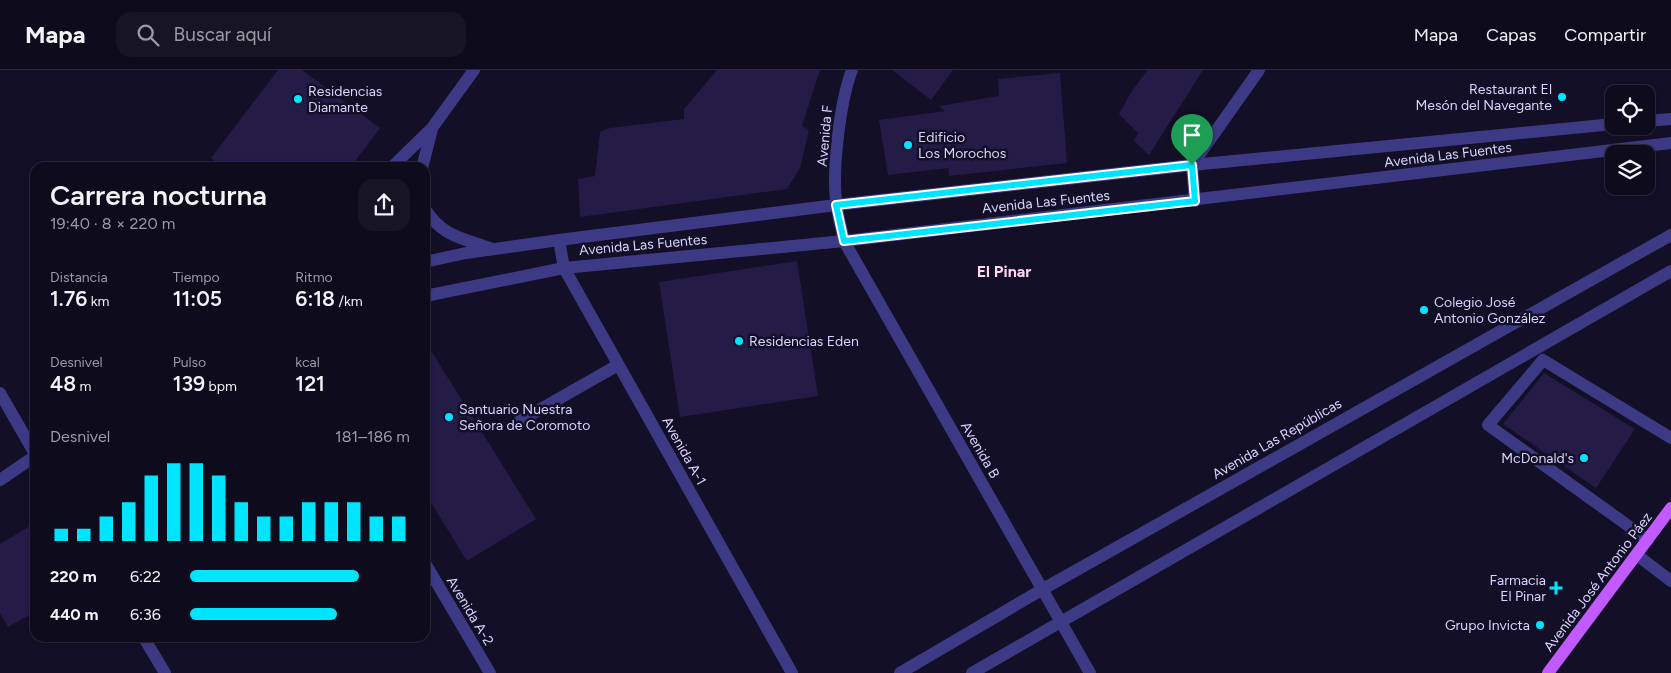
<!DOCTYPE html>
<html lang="es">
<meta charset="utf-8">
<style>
:root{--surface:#0e0b1c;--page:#171425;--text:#f1f3f6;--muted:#9b9ba3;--line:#2e2b3b;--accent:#00e5ff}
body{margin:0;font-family:Figtree,sans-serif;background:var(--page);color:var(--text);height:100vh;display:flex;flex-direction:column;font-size:19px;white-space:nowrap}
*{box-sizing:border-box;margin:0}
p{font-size:16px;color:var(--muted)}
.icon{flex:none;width:28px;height:28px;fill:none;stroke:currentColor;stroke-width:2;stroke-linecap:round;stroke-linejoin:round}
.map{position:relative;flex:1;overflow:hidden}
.details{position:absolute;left:30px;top:92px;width:400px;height:480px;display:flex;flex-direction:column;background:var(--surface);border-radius:15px;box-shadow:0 1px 4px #0004,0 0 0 1px var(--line)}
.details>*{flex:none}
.controls{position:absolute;left:1605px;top:15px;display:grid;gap:10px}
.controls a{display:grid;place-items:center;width:50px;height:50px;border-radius:10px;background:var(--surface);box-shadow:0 1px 4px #0004,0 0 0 1px var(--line);font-size:25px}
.pin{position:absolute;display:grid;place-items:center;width:42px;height:42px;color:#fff;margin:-51px -21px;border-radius:50% 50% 50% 0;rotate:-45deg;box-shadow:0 0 5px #0007}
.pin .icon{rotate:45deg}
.round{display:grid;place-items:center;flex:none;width:52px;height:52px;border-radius:15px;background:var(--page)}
.summary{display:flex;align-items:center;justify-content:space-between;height:85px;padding:0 20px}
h1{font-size:28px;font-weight:600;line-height:38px}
.metrics{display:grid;grid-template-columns:repeat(3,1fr);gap:8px;height:85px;padding:5px 20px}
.metrics div{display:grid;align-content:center}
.metrics b{font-size:21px;font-weight:600}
.metrics small{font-size:14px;font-weight:400}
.metrics p{font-size:14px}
.chart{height:140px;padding:10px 20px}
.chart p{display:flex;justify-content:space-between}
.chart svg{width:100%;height:90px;margin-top:5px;stroke:var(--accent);stroke-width:6}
ul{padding:0 20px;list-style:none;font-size:16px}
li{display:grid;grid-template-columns:80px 60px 1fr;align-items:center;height:38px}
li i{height:12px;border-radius:6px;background:var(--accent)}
header{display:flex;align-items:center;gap:30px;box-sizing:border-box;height:70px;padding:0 25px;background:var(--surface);border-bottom:1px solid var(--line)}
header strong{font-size:24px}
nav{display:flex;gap:28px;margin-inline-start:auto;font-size:18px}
.search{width:350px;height:45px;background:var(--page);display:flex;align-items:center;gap:12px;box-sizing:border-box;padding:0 18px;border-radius:15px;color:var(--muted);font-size:19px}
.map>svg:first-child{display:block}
.building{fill:#241b47}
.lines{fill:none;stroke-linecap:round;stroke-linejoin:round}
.minor{stroke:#3d3a85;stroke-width:12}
.major{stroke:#c25bff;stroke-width:12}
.route-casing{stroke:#fff;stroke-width:10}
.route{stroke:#00e5ff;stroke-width:6}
.poi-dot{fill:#00e5ff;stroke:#130f26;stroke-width:2}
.labels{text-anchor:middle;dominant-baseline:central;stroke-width:5;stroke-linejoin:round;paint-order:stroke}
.poi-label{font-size:14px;fill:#d9d4ff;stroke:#130f26;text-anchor:start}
.street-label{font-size:14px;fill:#d9d4ff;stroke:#130f26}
.quarter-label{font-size:16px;font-weight:bold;fill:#ffd6f0;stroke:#130f26}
</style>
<header>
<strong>Mapa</strong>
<div class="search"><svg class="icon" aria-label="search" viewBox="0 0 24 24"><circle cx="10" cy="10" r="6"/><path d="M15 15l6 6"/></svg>Buscar aquí</div>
<nav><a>Mapa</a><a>Capas</a><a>Compartir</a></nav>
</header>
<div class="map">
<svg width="1671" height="603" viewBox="0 0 1671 603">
<rect width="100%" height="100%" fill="#130f26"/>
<g class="building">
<polygon points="278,0 302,0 380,58 350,98 223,98 211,88"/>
<polygon points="717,0 820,0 802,56 809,60 800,98 787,119 580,147 578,109 595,106 600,62 610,58 684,49 684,39"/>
<polygon points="892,0 953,0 931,30"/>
<polygon points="1148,0 1203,0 1149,85 1134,71 1138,63 1119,44 1133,19"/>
<polygon points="1060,3 1067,93 949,106 948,98 888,105 879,50 945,41 939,36 999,26 998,9"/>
<polygon points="797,191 818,326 680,347 659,212"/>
<polygon points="425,271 536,449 467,491 425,423"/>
<polygon points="1544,303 1635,359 1596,418 1503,354"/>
<polygon points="35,453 35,542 8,557 0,543 0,474"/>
</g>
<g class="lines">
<g class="minor">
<path d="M852,0C840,32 831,104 837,137C838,148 842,160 844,171L1090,603"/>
<polyline points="1646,51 1671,49"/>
<polyline points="1192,95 1259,0"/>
<polyline points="1192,95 1195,131"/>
<polyline points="391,98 432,58 474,0"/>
<polyline points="422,98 432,59"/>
<path d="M425,139C442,166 461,168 490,178"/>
<polyline points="559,170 564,198 792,603"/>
<polyline points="425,192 466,183 559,170 836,135 1192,95 1614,54"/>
<polyline points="425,226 564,198 844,171 1671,73"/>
<polyline points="0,323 35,384"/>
<polyline points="518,352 618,295"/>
<polyline points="0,410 35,386"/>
<polyline points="1648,470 1488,355 1543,290 1671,368"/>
<polyline points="1637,485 1671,511"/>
<polyline points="425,493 490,603"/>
<polyline points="144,568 165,603"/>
<polyline points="900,603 1043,519 1671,165"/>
<polyline points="972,603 1671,201"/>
</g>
<polyline class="major" points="1548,603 1671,438"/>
</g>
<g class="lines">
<defs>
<polygon id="route" points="1192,95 1195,131 844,171 836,135"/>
</defs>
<use href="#route" class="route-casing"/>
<use href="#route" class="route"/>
</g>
<g class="poi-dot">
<circle cx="1562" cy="27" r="5"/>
<circle cx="298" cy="29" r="5"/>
<circle cx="908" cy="75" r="5"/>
<circle cx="1424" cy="240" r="5"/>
<circle cx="739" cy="271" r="5"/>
<circle cx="449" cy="347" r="5"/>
<circle cx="1584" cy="388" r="5"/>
<path d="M1553.5 510.5h5v5h5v5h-5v5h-5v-5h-5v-5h5z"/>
<circle cx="1540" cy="555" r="5"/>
</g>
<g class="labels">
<g class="poi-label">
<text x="1552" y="19" text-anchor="end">Restaurant El<tspan x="1552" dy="16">Mesón del Navegante</tspan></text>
<text x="308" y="21">Residencias<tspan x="308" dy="16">Diamante</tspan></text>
<text x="918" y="67">Edificio<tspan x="918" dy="16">Los Morochos</tspan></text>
<text x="1434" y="232">Colegio José<tspan x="1434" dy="16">Antonio González</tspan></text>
<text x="749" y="271">Residencias Eden</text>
<text x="459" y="339">Santuario Nuestra<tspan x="459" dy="16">Señora de Coromoto</tspan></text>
<text x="1574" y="388" text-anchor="end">McDonald's</text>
<text x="1546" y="510" text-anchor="end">Farmacia<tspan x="1546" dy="16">El Pinar</tspan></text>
<text x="1530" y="555" text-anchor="end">Grupo Invicta</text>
</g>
<g class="street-label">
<text transform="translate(825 66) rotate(-85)">Avenida F</text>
<text transform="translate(1448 85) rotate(-7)">Avenida Las Fuentes</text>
<text transform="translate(1046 132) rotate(-6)">Avenida Las Fuentes</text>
<text transform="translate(643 175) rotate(-5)">Avenida Las Fuentes</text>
<text transform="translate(1277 369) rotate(-30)">Avenida Las Repúblicas</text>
<text transform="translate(980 380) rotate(60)">Avenida B</text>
<text transform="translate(684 381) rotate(61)">Avenida A-1</text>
<text transform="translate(1598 512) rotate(-53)">Avenida José Antonio Páez</text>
<text transform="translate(470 541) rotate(59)">Avenida A-2</text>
</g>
<g class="quarter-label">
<text x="1004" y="201">El Pinar</text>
</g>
</g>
</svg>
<div class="controls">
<a><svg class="icon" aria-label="locate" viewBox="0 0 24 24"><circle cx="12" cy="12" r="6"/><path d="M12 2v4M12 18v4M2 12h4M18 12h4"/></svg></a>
<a><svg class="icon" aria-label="layers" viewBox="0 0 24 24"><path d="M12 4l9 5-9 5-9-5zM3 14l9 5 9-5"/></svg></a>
</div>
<div class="pin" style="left:1192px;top:95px;background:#1e9e55"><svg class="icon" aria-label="arrive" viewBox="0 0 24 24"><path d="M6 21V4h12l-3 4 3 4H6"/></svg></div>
<section class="details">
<div class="summary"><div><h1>Carrera nocturna</h1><p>19:40 · 8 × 220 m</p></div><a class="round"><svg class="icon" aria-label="share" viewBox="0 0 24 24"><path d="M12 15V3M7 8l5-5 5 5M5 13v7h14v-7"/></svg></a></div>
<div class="metrics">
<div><p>Distancia</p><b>1.76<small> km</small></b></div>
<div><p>Tiempo</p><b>11:05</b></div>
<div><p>Ritmo</p><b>6:18<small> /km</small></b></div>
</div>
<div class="metrics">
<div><p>Desnivel</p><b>48<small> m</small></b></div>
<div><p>Pulso</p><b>139<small> bpm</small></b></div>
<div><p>kcal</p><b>121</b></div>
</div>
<div class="chart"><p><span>Desnivel</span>181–186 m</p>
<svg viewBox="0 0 160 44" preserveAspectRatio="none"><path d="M5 44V38M15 44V38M25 44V32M35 44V25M45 44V12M55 44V6M65 44V6M75 44V12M85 44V25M95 44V32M105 44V32M115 44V25M125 44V25M135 44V25M145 44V32M155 44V32"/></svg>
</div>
<ul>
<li><b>220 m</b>6:22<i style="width:77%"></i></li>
<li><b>440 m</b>6:36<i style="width:67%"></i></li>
</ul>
</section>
</div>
